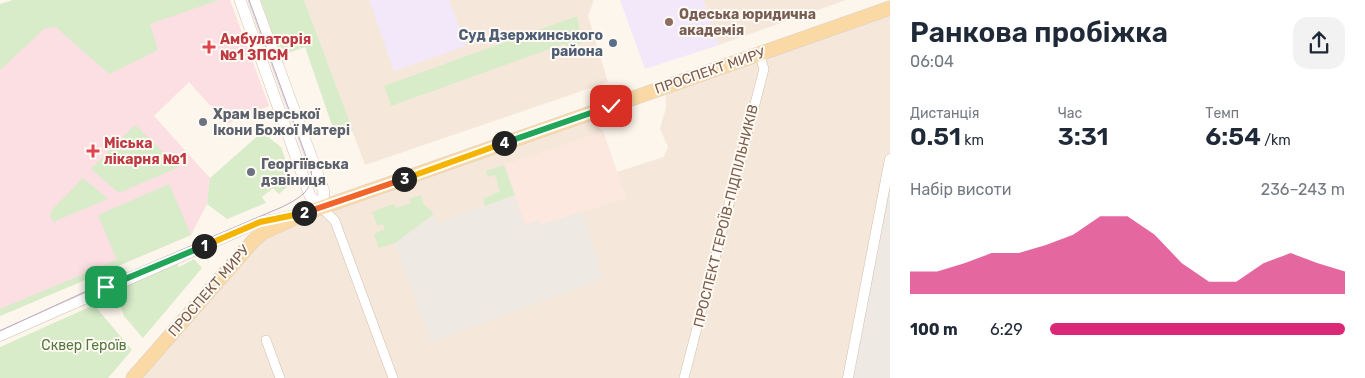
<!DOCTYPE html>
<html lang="uk">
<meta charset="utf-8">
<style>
:root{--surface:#fff;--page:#f2f2f3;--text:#1f2937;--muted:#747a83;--accent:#db2777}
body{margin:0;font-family:Rubik,sans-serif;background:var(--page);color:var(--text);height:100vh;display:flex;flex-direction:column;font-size:19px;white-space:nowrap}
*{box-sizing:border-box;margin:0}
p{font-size:16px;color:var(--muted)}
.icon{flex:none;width:28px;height:28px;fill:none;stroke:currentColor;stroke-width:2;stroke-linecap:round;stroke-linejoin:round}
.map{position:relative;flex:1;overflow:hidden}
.sheet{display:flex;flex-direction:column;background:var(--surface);width:475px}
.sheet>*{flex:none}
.pin{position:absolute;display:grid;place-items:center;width:42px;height:42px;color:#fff;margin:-21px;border-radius:10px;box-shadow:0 2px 8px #0006}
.km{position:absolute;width:25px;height:25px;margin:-12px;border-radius:50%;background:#222;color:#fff;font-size:14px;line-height:25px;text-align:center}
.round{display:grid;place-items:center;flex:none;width:52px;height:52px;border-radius:15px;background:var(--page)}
.head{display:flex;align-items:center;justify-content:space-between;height:85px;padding:0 20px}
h1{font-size:28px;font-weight:600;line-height:38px}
.stats{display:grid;grid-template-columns:repeat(3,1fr);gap:8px;height:85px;padding:5px 20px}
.stats div{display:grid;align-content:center}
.stats b{font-size:25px;font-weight:600}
.stats small{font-size:14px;font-weight:400}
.stats p{font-size:14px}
.chart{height:140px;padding:10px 20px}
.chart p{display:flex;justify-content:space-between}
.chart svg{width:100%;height:90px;margin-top:5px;fill:var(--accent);opacity:.7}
ul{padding:0 20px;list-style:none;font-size:16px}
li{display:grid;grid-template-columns:80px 60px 1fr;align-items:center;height:38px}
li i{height:12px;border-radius:6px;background:var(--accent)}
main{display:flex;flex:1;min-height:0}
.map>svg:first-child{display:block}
.residential{fill:#f5e8da}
.commercial{fill:#fde8e0}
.industrial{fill:#efe9e4}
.education{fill:#f3e8fa}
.medical{fill:#fbdfe3}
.green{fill:#d8ecc9}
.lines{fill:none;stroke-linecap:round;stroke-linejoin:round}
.minor-casing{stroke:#d1beb0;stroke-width:10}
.tertiary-casing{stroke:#d1beb0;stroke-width:11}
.secondary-casing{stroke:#d6c0b0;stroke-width:12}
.primary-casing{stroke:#dad1cd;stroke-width:15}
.minor{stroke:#fff;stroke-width:9}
.tertiary{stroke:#fff;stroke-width:10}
.secondary{stroke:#fff;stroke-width:11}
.primary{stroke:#fbd9a5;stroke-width:14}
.tram{stroke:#b9a8c9;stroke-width:1}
.split-1-casing{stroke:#fff;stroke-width:10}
.split-2-casing{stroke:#fff;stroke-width:10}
.split-3-casing{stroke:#fff;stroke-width:10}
.split-4-casing{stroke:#fff;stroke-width:10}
.split-5-casing{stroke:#fff;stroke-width:10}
.split-1{stroke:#22a559;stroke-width:6}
.split-2{stroke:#f5b400;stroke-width:6}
.split-3{stroke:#f0652b;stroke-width:6}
.split-4{stroke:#f5b400;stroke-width:6}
.split-5{stroke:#22a559;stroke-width:6}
.education-dot{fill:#8d6e63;stroke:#fffaf3;stroke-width:2}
.service-dot{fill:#5c6f8a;stroke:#fffaf3;stroke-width:2}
.health-dot{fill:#e0444e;stroke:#fffaf3;stroke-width:2}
.worship-dot{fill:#6b7280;stroke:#fffaf3;stroke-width:2}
.labels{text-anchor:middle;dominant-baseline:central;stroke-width:4;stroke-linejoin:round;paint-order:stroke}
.education-label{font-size:14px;font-weight:bold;fill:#785e54;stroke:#fffaf3;text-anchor:start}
.service-label{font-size:14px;font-weight:bold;fill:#4e5e75;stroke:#fffaf3;text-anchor:end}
.health-label{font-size:14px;font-weight:bold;fill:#be3a42;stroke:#fffaf3;text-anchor:start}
.street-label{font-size:14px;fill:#7a5c4d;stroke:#fffaf3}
.worship-label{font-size:14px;font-weight:bold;fill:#5b616d;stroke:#fffaf3;text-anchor:start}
.park-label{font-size:14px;fill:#537a41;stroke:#fffaf3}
</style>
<main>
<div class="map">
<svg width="890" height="378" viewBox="0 0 890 378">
<rect width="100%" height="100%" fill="#fdf6ec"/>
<g class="residential">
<polygon points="304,0 594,0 588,16 608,82 365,165"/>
<polygon points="703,0 846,0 719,45"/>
<polygon points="890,8 890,159 848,378 132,378 254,240 588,114 593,123 603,131 617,172 664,157 668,147 660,129 666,108 665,87"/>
</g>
<polygon class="commercial" points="603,131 626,198 541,225 525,225 504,165"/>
<g class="industrial">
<polygon points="890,160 890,378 848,378"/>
<polygon points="515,195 525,225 539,220 541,225 583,211 603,279 431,342 395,243 433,215 437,223"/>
</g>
<g class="education">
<polygon points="369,0 449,0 466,46 394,71"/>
<polygon points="620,0 703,0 719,45 645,69"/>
</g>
<polygon class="medical" points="13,0 230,0 269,106 227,124 189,82 154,116 210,178 207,204 191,235 0,316 0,5"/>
<g class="green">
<polygon points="13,0 219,0 150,24 158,50 109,74 56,27 45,28 0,70 0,4"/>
<polygon points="261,0 304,0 353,131 336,137 305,47 280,56"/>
<polygon points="577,16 582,43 569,47 564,44 391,106 384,86"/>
<polygon points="135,125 179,167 119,193 91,169"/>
<polygon points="262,132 281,147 293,182 279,194 273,188 262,197 266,203 227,219 207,204 210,178"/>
<polygon points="504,165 515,195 485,206 483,199 500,191 495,175 488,177 486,171"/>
<polygon points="83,178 108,199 53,222 50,215 51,211"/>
<polygon points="169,184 191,235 0,316 0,309 117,260 98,215"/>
<polygon points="421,195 424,205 432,211 433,215 395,243 379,248 374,234 385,229 383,224 377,226 372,212 394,204 396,208 411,203 409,199"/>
<polygon points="194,259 202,268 143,338 124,316 115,290 177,263 179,267"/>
<polygon points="94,305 132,350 108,378 0,378 0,347"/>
</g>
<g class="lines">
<defs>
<g id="minor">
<polyline points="322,208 335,221 393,378"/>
<polyline points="266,340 280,378"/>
<polyline points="684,378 764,69 759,53"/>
</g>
<g id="tertiary">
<polyline points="0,336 260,222 291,216"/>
<polyline points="848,378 890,159"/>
</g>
<g id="secondary">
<polyline points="240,0 310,196 322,208"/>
<polyline points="254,0 324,192 322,208"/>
</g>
<polyline id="primary" points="133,378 254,240 264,232 306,213 890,8"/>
</defs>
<use href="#minor" class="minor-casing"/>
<use href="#tertiary" class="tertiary-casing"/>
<use href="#secondary" class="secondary-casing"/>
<use href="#primary" class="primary-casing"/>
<use href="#minor" class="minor"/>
<use href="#tertiary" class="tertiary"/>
<use href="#secondary" class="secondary"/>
<use href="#primary" class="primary"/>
<path class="tram" d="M0,331L104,283L282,207C298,199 315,190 311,170L249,0"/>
</g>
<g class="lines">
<defs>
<polyline id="split-1" points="106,287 204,246"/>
<polyline id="split-2" points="204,246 260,222 304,213"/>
<polyline id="split-3" points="304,213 404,179"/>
<polyline id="split-4" points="404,179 504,143"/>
<polyline id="split-5" points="504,143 611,106"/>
</defs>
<use href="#split-1" class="split-1-casing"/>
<use href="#split-2" class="split-2-casing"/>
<use href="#split-3" class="split-3-casing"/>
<use href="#split-4" class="split-4-casing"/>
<use href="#split-5" class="split-5-casing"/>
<use href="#split-1" class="split-1"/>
<use href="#split-2" class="split-2"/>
<use href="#split-3" class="split-3"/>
<use href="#split-4" class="split-4"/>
<use href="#split-5" class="split-5"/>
</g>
<circle class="education-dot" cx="669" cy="22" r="5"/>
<circle class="service-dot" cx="613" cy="43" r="5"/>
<g class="health-dot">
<path d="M206.5 39.5h5v5h5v5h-5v5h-5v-5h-5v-5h5z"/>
<path d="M90.5 143.5h5v5h5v5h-5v5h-5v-5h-5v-5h5z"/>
</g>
<g class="worship-dot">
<circle cx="203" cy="122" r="5"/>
<circle cx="251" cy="172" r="5"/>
</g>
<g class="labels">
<g class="education-label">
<text x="679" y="14">Одеська юридична<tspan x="679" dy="16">академія</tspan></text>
</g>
<g class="service-label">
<text x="603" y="35">Суд Дзержинського<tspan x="603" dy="16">района</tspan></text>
</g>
<g class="health-label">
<text x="220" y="39">Амбулаторія<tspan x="220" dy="16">№1 ЗПСМ</tspan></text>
<text x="104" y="143">Міська<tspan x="104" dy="16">лікарня №1</tspan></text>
</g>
<g class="street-label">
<text transform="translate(710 71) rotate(-19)">ПРОСПЕКТ МИРУ</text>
<text transform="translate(726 216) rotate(-76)">ПРОСПЕКТ ГЕРОЇВ-ПІДПІЛЬНИКІВ</text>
<text transform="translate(209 291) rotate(-49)">ПРОСПЕКТ МИРУ</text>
</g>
<g class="worship-label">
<text x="213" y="114">Храм Іверської<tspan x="213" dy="16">Ікони Божої Матері</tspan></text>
<text x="261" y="164">Георгіївська<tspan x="261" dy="16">дзвіниця</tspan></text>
</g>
<g class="park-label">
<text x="84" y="345">Сквер Героїв</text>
</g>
</g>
</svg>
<div class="pin" style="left:106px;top:287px;background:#1e9e55"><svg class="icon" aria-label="arrive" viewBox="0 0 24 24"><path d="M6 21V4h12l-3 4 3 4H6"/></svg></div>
<div class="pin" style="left:611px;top:106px;background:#d93025"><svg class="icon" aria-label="check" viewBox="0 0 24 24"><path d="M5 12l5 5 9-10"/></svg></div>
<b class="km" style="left:204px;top:246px">1</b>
<b class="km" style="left:304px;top:213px">2</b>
<b class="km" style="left:404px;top:179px">3</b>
<b class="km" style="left:504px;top:143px">4</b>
</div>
<section class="sheet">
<div class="head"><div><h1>Ранкова пробіжка</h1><p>06:04</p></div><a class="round"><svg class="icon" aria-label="share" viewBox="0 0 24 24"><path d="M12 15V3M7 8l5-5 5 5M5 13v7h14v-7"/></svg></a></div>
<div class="stats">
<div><p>Дистанція</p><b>0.51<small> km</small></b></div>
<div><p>Час</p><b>3:31</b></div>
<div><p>Темп</p><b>6:54<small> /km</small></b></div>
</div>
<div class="chart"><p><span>Набір висоти</span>236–243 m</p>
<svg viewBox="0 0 160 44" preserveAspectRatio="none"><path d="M0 44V33L10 33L20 29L30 24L40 24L50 20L60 15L70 6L80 6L90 15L100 29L110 38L120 38L130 29L140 24L150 29L160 33V44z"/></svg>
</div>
<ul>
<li><b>100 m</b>6:29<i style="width:100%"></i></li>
</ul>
</section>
</main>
